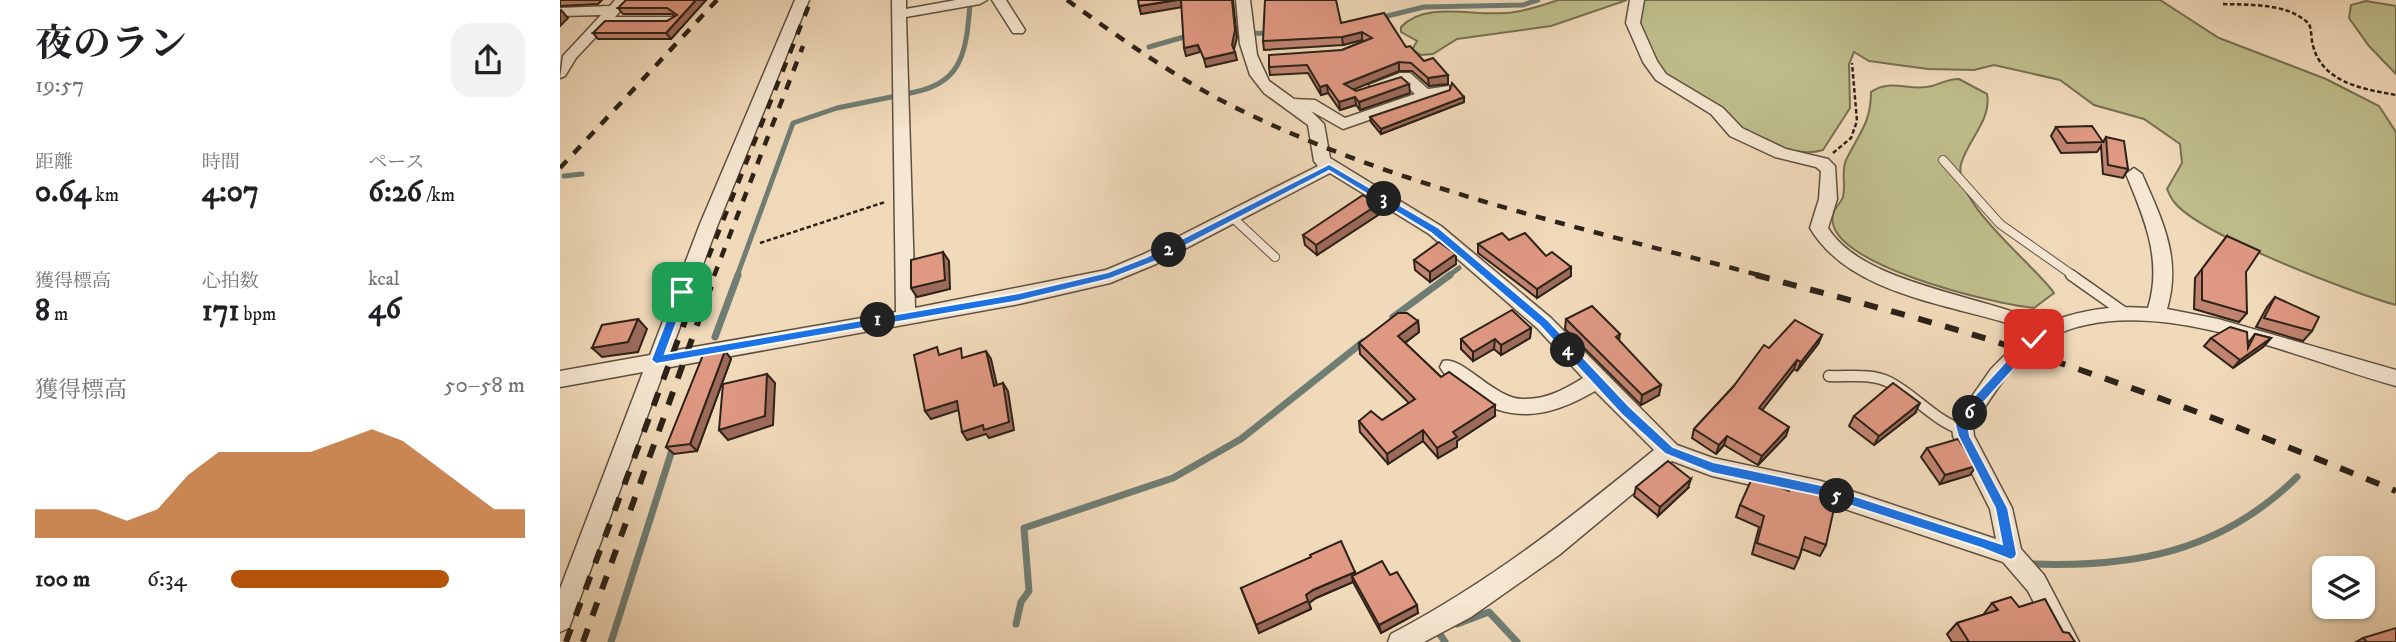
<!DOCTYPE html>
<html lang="ja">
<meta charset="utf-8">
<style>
:root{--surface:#fff;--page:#f2f2f2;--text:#202124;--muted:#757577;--accent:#b45309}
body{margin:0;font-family:"IM FELL DW Pica","Noto Serif JP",serif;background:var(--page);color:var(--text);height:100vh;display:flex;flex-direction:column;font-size:26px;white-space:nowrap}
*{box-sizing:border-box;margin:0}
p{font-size:23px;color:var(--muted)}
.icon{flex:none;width:38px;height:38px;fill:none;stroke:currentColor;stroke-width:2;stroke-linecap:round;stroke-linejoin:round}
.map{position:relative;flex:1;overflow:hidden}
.drawer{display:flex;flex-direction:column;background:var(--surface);width:560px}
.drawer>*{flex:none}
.fabs{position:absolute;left:1752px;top:556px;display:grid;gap:14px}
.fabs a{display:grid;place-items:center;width:63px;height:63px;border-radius:14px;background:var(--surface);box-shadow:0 2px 5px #0004;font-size:35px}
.pin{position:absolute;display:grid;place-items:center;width:60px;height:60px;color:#fff;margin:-30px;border-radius:14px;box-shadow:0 4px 10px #0006}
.km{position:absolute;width:35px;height:35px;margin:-18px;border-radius:50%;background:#222;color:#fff;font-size:19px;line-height:35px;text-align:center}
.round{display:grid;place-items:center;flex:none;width:74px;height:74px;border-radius:21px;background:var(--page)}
.headline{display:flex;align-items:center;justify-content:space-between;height:119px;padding:0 35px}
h1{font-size:38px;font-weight:700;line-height:52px}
.metrics{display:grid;grid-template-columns:repeat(3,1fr);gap:10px;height:119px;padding:7px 35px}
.metrics div{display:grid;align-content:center}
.metrics b{font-size:30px;font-weight:700}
.metrics small{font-size:19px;font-weight:400}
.metrics p{font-size:19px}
.chart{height:196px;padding:14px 35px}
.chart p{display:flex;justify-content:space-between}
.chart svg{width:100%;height:126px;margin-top:7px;fill:var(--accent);opacity:.7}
ul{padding:0 35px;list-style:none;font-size:23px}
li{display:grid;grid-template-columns:112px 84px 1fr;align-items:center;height:52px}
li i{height:18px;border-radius:9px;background:var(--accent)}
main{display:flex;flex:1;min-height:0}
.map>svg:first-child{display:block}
.green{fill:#bfbe8c;stroke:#767052;stroke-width:2}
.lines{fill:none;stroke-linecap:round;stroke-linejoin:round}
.stream-far1{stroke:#6f7d74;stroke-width:5}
.stream{stroke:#6f7d74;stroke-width:7}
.service-far1-casing{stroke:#5e5040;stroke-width:10}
.service-casing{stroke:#5e5040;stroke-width:13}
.minor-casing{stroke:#5e5040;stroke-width:3}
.path{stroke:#2d2218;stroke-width:2.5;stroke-dasharray:4.5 2.5;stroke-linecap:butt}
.service-far1{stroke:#f6e7d2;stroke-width:8}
.service{stroke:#f6e7d2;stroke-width:10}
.minor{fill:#f6e7d2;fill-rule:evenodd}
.rail-far1{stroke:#2d2218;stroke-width:4.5;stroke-dasharray:10 10;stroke-linecap:butt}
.rail{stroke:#2d2218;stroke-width:6;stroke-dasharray:14 14;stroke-linecap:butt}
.wall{fill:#c08370;stroke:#2d2218;stroke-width:2}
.shaded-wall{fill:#9c6a5b;stroke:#2d2218;stroke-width:2}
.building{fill:#df9882;stroke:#2d2218;stroke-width:2}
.route{fill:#1a73e8;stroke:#fff;stroke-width:2}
</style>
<main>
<section class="drawer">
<div class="headline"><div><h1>夜のラン</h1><p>19:57</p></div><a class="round"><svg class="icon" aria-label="share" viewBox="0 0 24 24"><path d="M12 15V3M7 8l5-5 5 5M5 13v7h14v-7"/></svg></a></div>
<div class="metrics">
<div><p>距離</p><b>0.64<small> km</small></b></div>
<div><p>時間</p><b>4:07</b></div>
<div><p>ペース</p><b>6:26<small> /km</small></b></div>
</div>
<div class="metrics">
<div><p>獲得標高</p><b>8<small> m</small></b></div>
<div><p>心拍数</p><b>171<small> bpm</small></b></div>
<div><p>kcal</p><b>46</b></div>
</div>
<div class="chart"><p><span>獲得標高</span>50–58 m</p>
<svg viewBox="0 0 160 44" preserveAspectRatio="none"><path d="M0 44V34L10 34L20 34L30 38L40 34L50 22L60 14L70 14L80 14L90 14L100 10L110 6L120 10L130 18L140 26L150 34L160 34V44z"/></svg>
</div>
<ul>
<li><b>100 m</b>6:34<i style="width:74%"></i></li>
</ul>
</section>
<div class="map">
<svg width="1836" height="642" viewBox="0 0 1836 642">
<rect width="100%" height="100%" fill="#f1daba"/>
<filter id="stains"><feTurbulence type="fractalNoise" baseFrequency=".00286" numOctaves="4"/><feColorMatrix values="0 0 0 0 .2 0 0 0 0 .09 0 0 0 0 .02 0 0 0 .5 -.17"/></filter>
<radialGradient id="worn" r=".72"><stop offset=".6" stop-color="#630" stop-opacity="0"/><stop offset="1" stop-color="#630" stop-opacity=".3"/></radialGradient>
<g class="green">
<path d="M998,0H1067L991,26L897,39L873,54L861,55L852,50L857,41L841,32V27C865,1 912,16 945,13C963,12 981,6 998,0Z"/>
<path d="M1083,0H1600L1659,38L1766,79L1819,106L1836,132V305C1792,293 1641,235 1615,203C1611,199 1609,193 1607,189L1622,163L1620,144L1584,119L1534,105L1500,80L1434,65L1414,70L1368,69L1309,61L1294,52L1289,64L1290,108L1263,150C1218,164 1137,104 1104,73C1094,64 1083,39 1079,26C1076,19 1081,8 1083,0Z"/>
<polygon points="1806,1 1836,6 1836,74 1809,46 1789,18 1791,5"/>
<path d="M1399,79L1427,94C1432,120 1408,139 1401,164C1392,202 1473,263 1494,293L1474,308C1438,305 1262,264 1273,215C1274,208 1281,203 1283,197C1286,185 1281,171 1286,160C1299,133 1311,123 1311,92C1330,78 1351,92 1372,86C1382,83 1388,79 1399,79Z"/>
</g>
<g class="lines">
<g class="stream-far1">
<polyline points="819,18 864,7 963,5 978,0"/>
<polyline points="669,34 711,33"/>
<polyline points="589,47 631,35"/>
<path d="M344,94C401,86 406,57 410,4"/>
<polyline points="4,176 22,174"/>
<polyline points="177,276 233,123 277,108 336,96"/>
<polyline points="888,276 899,268"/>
</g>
<g class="stream">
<polyline points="833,317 890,275"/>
<polyline points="155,337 178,275"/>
<path d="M1470,564C1573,568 1661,552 1737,477"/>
<polyline points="456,624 461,602 469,591 464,528 613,478 681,439 803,342"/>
<polyline points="897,624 929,612 957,642"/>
<polyline points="880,629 877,630 885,642"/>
<polyline points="51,642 114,444"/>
</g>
<defs>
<g id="service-far1">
<polyline points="1383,160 1440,224 1514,276"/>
<polyline points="673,218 715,257"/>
</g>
<g id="service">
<polyline points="1511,275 1565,313"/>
<path d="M1269,376C1288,377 1311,373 1329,382C1356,396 1373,420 1403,430"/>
</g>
<g id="minor">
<polygon points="55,0 70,0 55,17 112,17 119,21 112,25 48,24 16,58 5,76 0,78 3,56 41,15 0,16 0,8 50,6"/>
<path d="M235,0H249L158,224L111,351L336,312L332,0H346V9L396,0H427L420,4L346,17L355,308L546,270L584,254L758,166L754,161L748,125L704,93L690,75L680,44L676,0H690L697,55L709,81L734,99L755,100L785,118L855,94L842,82L817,90L809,85L840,73H850L868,89L889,86V92L783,129L751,111L764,124L770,158L881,226L991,318L1117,445L1153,458L1261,481L1436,539L1430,509L1393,436L1392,425L1431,369L1467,333L1447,323C1381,303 1288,292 1250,228L1259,199L1261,171L1256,167L1215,157L1170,136L1151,114L1096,80L1083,62L1066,23L1070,0H1084L1080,23L1097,61L1106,74L1163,108L1182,128L1226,149L1268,159L1275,166L1277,199L1268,228C1303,285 1425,295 1484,324C1519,310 1551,305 1588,308C1603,260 1584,218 1566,174L1574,168L1582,174C1602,220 1622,258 1607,309L1658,319L1836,370V386C1737,359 1587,287 1489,338C1456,355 1432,396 1413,426L1414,436L1452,508L1461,549L1484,575L1519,642H1494L1468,591L1443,562L1261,501L1152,476L1112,461L999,555L911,617L864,642H828L831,634C930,582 1008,520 1094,450L1035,391C991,417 951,425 908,394C898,387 886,378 880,367L883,361C902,355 934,399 963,399C986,400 1005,389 1023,378L977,328L869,234L770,173L596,264L550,283L459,304L105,368L12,620L9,628L0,632V589L83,372L0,387V371L90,355L140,224Z"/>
<polygon points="432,0 446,0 465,30 463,33 453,33"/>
</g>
</defs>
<use href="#service-far1" class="service-far1-casing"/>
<use href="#service" class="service-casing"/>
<use href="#minor" class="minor-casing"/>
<g class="path">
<path d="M1663,4C1690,5 1729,3 1749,24C1752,31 1751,39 1753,46C1763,83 1803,89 1836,95"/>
<polyline points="1273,153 1291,138 1297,121 1292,63"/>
<polyline points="200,243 325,202"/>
</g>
<use href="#service-far1" class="service-far1"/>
<use href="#service" class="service"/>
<use href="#minor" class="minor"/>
<g class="rail-far1">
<path d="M507,0C560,38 613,76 672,106C839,189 1024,228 1202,276"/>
<polyline points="0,168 157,0"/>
<polyline points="141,276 251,0"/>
<polyline points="154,276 243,46"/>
</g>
<g class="rail">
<path d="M1196,275C1273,296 1350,315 1427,339C1566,383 1701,435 1836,491"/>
<polyline points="6,642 142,275"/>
<polyline points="23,642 155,275"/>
</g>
</g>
<g class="wall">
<polygon points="0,0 42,0 38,4 0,6"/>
<polygon points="146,0 111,39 38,39 33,33 107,21 115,17 112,14 63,14 58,8"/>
<polygon points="781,23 846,47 864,61 888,75 888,84 869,86 852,71 839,71 793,89 796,91 850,93 800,110 796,105 780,110 768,93 761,95 748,73 710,75 709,67 782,50 804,41 802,40 783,45 704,50 703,41"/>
<polygon points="904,97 904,102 821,134 811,122 810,117"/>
<polygon points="1496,127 1543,142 1546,137 1568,169 1563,178 1543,174 1541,146 1537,152 1501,153 1491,136"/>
<polygon points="817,205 818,215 757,255 745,245 743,235"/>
<polygon points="1667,236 1687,313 1679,322 1634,309 1635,278"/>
<polygon points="949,240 1011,267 1011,276 977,298 918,253 918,244"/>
<polygon points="896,254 896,264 870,282 855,270 854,260"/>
<polygon points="1715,297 1752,331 1743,341 1696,327 1707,307"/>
<polygon points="1006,319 1060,334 1059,340 1099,395 1081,405 1005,329"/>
<polygon points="858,321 859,332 845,343 881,377 935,416 897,441 897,447 878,458 863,441 828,464 800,432 799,421 822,420 849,403 800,354 799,343"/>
<polygon points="971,328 970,338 941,355 934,349 913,361 901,349 901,339"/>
<polygon points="1695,334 1711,338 1703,347 1673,368 1644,346 1651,338 1688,343"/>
<polygon points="1262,335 1258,344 1237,371 1234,369 1202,410 1226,436 1198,465 1164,445 1156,454 1132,438 1134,429 1209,348"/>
<polygon points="165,351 171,359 137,451 114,454 106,447"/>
<polygon points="1355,413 1314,445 1289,426 1294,416"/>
<polygon points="1367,448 1416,466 1410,475 1380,484 1361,457"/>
<polygon points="1231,484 1262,499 1266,545 1260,556 1242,549 1239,558 1234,569 1192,554 1199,527 1176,517 1180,505 1228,491"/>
<polygon points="1076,487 1128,488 1098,516 1074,496"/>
<polygon points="795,574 830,575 858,613 821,633 793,582 756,598 749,603 751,609 699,633 681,588"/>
<polygon points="1432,603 1459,607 1503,632 1515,642 1392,642 1387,634 1397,623 1423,615"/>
<polygon points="1803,638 1836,642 1796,642"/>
</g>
<g class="shaded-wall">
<polygon points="136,0 146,0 111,39 106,33"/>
<polygon points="617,0 621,0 623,7 581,14 579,6"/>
<polygon points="672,0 674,0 673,0 677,38 673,53 672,45"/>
<polygon points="1,10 8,18 0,26 0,11"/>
<polygon points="802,32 802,40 783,45 782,37"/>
<polygon points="638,45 640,52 626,56 624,48"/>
<polygon points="675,52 677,60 646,67 644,59"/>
<polygon points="839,62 839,71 785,93 784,84"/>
<polygon points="888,75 888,84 869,86 868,78"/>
<polygon points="849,84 850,93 800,110 799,102"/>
<polygon points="767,85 768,93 761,95 760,87"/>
<polygon points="795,97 796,105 780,110 779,102"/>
<polygon points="904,97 904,102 821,134 821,129"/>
<polygon points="817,205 818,215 757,255 756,245"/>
<polygon points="383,252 389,261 390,289 357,297 351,288"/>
<polygon points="896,254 896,264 870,282 870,272"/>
<polygon points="1011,267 1011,276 977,298 977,289"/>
<polygon points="78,319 87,329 78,352 42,357 32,348"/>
<polygon points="858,321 859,332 839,347 838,336"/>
<polygon points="971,328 970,338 941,355 941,345"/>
<polygon points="1262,335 1258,344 1237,371 1241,362"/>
<polygon points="1711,338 1703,347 1673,368 1680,360"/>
<polygon points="935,339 934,349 913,361 913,352"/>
<polygon points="165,351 171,359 137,451 130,444"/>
<polygon points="426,351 431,359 439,394 434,386"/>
<polygon points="1237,360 1234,369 1196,418 1199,408"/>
<polygon points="207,374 215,383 213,425 168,440 159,430"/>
<polygon points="443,383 448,391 454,430 429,438 426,434 407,440 402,432 423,425"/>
<polygon points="1101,385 1099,395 1081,405 1082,395"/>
<polygon points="397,401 402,409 371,419 365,411"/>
<polygon points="1360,403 1355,413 1314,445 1319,436"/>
<polygon points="935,405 935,416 897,441 897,447 878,458 877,448 893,432"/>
<polygon points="1229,427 1226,436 1198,465 1202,456"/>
<polygon points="863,430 863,441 828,464 827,454"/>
<polygon points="1167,436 1164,445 1156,454 1159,445"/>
<polygon points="1416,466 1410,475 1380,484 1385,475"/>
<polygon points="1131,479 1128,488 1098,516 1100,507"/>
<polygon points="795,572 797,580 792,576 793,582 756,598 749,603 751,609 699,633 696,625 746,595 753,590"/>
<polygon points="857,605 858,613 821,633 819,625"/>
</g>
<g class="building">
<polygon points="66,0 136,0 106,33 33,33 45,21 107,21 117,15 107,8 58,8"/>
<polygon points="578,0 617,0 579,6"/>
<polygon points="621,0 672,0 675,30 672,45 675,52 644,59 638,45 624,48"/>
<polygon points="705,0 776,0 781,23 824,13 846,47 850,46 864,61 873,58 888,75 868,78 851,63 839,62 784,84 796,91 841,77 849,84 799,102 795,97 779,102 767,85 760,87 747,65 709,67 709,55 782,50 812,38 802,32 782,37 703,41"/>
<polygon points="892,83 904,97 821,129 810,117 890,90"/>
<polygon points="1532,126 1543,142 1507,143 1496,127"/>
<polygon points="1546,137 1564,141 1568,169 1548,165"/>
<polygon points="803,195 817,205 756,245 743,235"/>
<polygon points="942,233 949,240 965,233 986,256 992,252 1011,267 977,289 918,244"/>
<polygon points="1667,236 1700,251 1686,272 1687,313 1642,300 1642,269"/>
<polygon points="879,242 896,254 870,272 854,260"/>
<polygon points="383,252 385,280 351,288 351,260"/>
<polygon points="1715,297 1759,317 1752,331 1704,318"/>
<polygon points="1032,306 1060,334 1056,337 1101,385 1082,395 1006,319"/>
<polygon points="952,310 971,328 941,345 935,339 913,352 901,339"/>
<polygon points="838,313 847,313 858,321 838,336 881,377 889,372 935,405 893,432 897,437 877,448 863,430 827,454 799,421 811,411 822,420 855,399 799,343"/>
<polygon points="78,319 68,342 32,348 42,325"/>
<polygon points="1235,320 1262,335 1241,362 1237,360 1199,408 1229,427 1202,456 1167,436 1159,445 1134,429 1173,387 1204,345 1209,348"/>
<polygon points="1670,327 1687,332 1688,348 1695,334 1711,338 1680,360 1651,338"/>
<polygon points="377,347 379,355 401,348 402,358 426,351 434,386 443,383 449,422 424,430 423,425 402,432 397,401 365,411 354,355"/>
<polygon points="165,351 130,444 106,447 143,355"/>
<polygon points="207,374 205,416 159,430 163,384"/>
<polygon points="1333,383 1360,403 1319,436 1294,416"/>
<polygon points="1398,439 1416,466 1385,475 1367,448"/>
<polygon points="1108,461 1131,479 1100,507 1076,487"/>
<polygon points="1193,476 1229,491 1231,484 1238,486 1264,494 1262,499 1275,504 1266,545 1245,537 1239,558 1197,543 1204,516 1180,505"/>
<polygon points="781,541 795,572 753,590 746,595 748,601 696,625 681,588 751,557 750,555"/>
<polygon points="822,561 830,575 837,572 857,605 819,625 792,576"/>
<polygon points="1451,597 1459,607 1485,599 1503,632 1509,633 1515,642 1409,642 1397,623 1438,610 1432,603"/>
<polygon points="1836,628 1836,642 1807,642 1803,638"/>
</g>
<polygon class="route" points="769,164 879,228 988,320 1070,407 1113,447 1153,462 1261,485 1442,544 1435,508 1398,436 1395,425 1415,395 1469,336 1478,336 1478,342 1424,402 1408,425 1410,436 1448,508 1457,554 1455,558 1451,560 1421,548 1261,496 1152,473 1105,454 1061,414 980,326 902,259 871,233 769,171 594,262 550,279 459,301 96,364 91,360 117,292 122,288 128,292 105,354 459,293 548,272 586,257"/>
<rect width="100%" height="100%" filter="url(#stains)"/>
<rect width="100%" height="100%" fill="url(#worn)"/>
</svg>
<div class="fabs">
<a><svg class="icon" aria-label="layers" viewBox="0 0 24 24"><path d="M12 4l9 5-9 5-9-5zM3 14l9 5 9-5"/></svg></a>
</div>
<div class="pin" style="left:122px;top:292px;background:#1e9e55"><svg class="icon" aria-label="arrive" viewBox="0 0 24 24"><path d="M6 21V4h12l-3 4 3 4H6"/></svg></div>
<div class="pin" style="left:1474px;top:339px;background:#d93025"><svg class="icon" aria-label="check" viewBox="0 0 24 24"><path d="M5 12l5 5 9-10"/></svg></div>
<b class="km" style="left:318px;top:320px">1</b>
<b class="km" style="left:609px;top:250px">2</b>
<b class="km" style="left:824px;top:199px">3</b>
<b class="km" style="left:1008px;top:350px">4</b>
<b class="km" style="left:1277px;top:496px">5</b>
<b class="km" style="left:1410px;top:413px">6</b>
</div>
</main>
